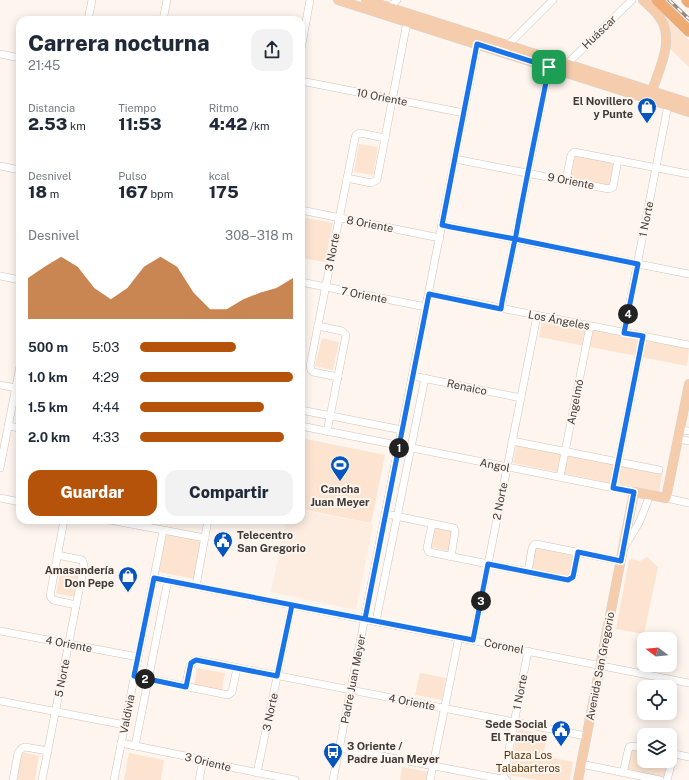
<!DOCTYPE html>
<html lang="es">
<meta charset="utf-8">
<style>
:root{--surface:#fff;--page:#f2f2f3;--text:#1f2937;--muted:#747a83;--accent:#b45309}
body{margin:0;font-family:"Public Sans",sans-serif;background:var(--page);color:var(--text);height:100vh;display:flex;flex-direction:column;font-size:15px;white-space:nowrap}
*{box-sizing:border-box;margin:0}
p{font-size:13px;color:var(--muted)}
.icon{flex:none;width:22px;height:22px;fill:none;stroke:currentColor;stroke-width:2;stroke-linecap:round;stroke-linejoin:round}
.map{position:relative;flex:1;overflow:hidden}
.drawer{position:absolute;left:16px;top:16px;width:289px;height:508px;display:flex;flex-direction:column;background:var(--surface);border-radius:12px;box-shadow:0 2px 10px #0003}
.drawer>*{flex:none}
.needle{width:26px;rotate:286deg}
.buttons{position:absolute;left:637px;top:632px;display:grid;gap:8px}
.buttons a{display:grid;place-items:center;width:40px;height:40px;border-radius:8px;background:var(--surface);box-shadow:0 2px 10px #0003;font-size:20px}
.pin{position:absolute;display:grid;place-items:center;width:34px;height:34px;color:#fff;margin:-17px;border-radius:8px;box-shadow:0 2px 6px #0006}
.km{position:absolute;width:20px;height:20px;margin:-10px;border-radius:50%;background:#222;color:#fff;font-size:11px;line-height:20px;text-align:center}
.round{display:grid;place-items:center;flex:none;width:42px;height:42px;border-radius:12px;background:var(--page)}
.summary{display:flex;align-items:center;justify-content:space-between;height:68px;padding:0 12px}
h1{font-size:22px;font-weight:800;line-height:30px}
.metrics{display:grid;grid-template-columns:repeat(3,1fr);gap:6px;height:68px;padding:4px 12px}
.metrics div{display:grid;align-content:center}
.metrics b{font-size:17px;font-weight:800}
.metrics small{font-size:11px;font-weight:400}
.metrics p{font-size:11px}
.chart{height:112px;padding:8px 12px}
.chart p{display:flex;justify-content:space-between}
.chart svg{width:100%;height:72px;margin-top:4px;fill:var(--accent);opacity:.7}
.action{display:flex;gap:8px;margin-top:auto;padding:8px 12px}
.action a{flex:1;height:46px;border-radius:12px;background:var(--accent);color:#fff;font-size:16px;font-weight:800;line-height:46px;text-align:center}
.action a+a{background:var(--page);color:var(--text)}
ul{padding:0 12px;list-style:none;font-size:13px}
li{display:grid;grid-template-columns:64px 48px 1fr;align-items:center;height:30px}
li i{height:10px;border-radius:5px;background:var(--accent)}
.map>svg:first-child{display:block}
.built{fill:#fdede0}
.green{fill:#fce4d1}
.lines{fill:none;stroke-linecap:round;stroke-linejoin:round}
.minor-casing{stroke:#d0c3b9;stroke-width:8}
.major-casing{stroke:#d5d4d3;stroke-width:10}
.highway-casing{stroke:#d5d4d3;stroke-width:12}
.minor{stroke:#fff;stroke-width:7}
.major{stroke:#f5cdac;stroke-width:9}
.highway{stroke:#eeac74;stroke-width:11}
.rail-casing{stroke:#928b86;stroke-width:3.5}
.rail{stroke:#fef5ef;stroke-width:2;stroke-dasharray:6;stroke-linecap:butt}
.route-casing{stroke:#fff;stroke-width:8}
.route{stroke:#1a73e8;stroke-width:5}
.labels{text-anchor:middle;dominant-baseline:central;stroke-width:4;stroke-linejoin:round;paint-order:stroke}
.street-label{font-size:11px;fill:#413b37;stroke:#fef5ef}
.poi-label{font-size:11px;font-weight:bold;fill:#413b37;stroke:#fef5ef;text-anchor:end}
.park-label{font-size:11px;fill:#572f03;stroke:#fef5ef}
</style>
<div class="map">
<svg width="689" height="780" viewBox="0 0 689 780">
<rect width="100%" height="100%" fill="#fef5ef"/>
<polygon class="built" points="301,510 373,524 356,610 271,592 286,520 301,520"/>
<g class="green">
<path d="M664,16L689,40V67L670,49C674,36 669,27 664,16Z"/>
<polygon points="359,144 378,147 373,175 354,172"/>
<polygon points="575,155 614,164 609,187 570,178"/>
<polygon points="301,217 333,223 325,262 301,258"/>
<polygon points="542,320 689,349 687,366 539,337"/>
<polygon points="322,338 339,342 333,370 315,366"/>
<polygon points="301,438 385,455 371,523 301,509"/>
<polygon points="518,439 663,468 659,493 513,463"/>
<polygon points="434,527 452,530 449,551 430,547"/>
<polygon points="166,532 201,539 194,579 159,572"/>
<polygon points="535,547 574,556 569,577 531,568"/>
<polygon points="647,557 658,567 644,634 616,629 629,560 631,559 640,561"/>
<polygon points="62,566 79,570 74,597 56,593"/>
<polygon points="197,668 225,673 222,690 194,685"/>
<polygon points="420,673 446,678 442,700 415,695"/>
<polygon points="518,729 547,735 543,756 573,762 570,780 537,780 509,775"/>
<polygon points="630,749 644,750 644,761 669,761 665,779 625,770"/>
<polygon points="22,752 39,756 35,780 17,780"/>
<polygon points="129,753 164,760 161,780 124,780"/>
<polygon points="402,767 429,772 427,780 400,780"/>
</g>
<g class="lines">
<defs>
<g id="minor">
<polyline points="390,7 397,0"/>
<polyline points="88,20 92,0"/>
<polyline points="163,20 167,0"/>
<polyline points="508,45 553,0"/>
<polyline points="301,49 310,0"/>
<polyline points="0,54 20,58"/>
<polyline points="567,64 632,0"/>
<polyline points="301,81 464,113"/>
<polyline points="455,159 609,189 613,187 618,160"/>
<polyline points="0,166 20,170"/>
<polyline points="347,178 371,183 377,180 407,22"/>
<polyline points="566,180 571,155 574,152 689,174"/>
<polyline points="301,210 440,238"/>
<polyline points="442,225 689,274"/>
<polyline points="0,276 20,280"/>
<polyline points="301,282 426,307"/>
<polyline points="429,294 689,345"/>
<polyline points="501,309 549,67"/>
<polyline points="318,326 342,331 346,335 327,432"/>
<polyline points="624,333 668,105"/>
<polyline points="413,376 521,398"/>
<polyline points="338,377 313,372 311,370 310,366 355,138 356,135 360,133 385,138"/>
<polyline points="0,385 16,388"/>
<polyline points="301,410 402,430"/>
<polyline points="8,426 20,428"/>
<polyline points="301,426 634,492"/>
<polyline points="680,430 689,431"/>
<polyline points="678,439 689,441"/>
<polyline points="512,441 659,470"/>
<polyline points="0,468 20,366"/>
<polyline points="560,477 590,326"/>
<polyline points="613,488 643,336"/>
<polyline points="0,498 20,502"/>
<polyline points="666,498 689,503"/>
<polyline points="386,514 454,528 455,532 451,557"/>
<polyline points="64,520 50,596 53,600 76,605"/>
<polyline points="110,520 205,538"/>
<polyline points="432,524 427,548 429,552 568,580 573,577 578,552"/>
<polyline points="625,546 639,523 650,495"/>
<polyline points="528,572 532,548 534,545 536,544 621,561"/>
<polyline points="154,578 689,683"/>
<polyline points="196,586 208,520"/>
<polyline points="376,621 425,378"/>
<polyline points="0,631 138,657"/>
<polyline points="473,640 537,316"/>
<polyline points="134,676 228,695 232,692 237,668"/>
<path d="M186,687C188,678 187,661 198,660L586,736"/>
<polyline points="0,701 125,725"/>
<polyline points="121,743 195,758 214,764 295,780"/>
<polyline points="135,746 168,580"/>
<polyline points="340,748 507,780"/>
<polyline points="670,753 689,757"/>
<polyline points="581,764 660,780"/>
<polyline points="257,773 292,605"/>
<polyline points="623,773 629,747 632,746 644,748"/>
<polyline points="13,780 18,753 22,748 25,747 48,751"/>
<polyline points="42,780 84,565 82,560 57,555"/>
<polyline points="114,780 163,531"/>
<polyline points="199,780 203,760"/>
<polyline points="333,780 478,40"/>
<polyline points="430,780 459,637"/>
<polyline points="503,780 528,651"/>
<polyline points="667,780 674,754"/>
</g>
<g id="major">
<polyline points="338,0 689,112"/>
<polyline points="366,0 689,103"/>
<path d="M643,0C649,6 656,11 660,18C675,40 659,69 652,91V96"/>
<polyline points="578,780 634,492 666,498 689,384"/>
</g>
<g id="highway">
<polyline points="657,0 689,31"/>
<polyline points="687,0 689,2"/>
</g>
</defs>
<use href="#minor" class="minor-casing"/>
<use href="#major" class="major-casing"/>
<use href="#highway" class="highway-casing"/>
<use href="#minor" class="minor"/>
<use href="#major" class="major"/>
<use href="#highway" class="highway"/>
<defs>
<polyline id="rail" points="669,0 689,19"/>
</defs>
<use href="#rail" class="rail-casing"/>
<use href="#rail" class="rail"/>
</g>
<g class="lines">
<defs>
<path id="route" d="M549,67C538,123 526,179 516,235L514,244L502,302L501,309L429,294L365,619L292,605L277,676L196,660L191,663L186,687L134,676L154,578C260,598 366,619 473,640L488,564L568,580L573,577L578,552L621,561L634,492L613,488L643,336L624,333L638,264L633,263L520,240L510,238L451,227L442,225L477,44L549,67"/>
</defs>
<use href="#route" class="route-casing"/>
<use href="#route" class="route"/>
</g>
<defs>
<symbol id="shop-pin" viewBox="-11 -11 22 30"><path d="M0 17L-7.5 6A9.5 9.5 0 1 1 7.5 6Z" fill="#0655bf" stroke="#fef5ef"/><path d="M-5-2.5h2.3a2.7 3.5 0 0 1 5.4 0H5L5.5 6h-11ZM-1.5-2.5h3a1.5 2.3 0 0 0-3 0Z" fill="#fff"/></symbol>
<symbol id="stadium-pin" viewBox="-11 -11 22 30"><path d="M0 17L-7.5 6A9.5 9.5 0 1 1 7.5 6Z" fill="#0655bf" stroke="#fef5ef"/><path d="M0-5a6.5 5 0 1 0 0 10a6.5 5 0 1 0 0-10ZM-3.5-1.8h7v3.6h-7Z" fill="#fff"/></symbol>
<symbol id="civic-pin" viewBox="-11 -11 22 30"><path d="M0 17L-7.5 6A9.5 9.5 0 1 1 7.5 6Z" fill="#0655bf" stroke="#fef5ef"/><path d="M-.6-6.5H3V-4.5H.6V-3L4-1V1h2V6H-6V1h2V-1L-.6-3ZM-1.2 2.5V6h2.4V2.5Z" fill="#fff"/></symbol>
<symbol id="bus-pin" viewBox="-11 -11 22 30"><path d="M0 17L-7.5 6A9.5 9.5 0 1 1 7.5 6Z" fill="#0655bf" stroke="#fef5ef"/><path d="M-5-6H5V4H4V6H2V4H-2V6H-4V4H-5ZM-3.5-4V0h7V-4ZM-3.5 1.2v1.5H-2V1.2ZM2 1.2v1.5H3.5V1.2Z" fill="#fff"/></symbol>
</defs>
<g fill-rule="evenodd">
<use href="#shop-pin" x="636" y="96" width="22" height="30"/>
<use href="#stadium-pin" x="329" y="454" width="22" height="30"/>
<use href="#civic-pin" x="212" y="530" width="22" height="30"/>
<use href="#shop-pin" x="117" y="565" width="22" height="30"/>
<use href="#civic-pin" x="550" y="719" width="22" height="30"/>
<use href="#bus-pin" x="322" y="741" width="22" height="30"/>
</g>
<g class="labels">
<g class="street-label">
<text transform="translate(599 32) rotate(-44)">Huáscar</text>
<text transform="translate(382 97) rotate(11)">10 Oriente</text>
<text transform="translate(571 181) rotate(11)">9 Oriente</text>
<text transform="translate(646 219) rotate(-79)">1 Norte</text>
<text transform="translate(370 224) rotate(11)">8 Oriente</text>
<text transform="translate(332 252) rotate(-79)">3 Norte</text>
<text transform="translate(364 295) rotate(11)">7 Oriente</text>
<text transform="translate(559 320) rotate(11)">Los Ángeles</text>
<text transform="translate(467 387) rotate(12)">Renaico</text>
<text transform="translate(575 402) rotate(-79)">Angelmó</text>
<text transform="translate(495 465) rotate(11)">Angol</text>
<text transform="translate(500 501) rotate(-79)">2 Norte</text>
<text transform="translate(69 644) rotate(11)">4 Oriente</text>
<text transform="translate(504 646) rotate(11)">Coronel</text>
<text transform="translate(600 666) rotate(-79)">Avenida San Gregorio</text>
<text transform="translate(62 678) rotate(-79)">5 Norte</text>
<text transform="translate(353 679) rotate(-79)">Padre Juan Meyer</text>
<text transform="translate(520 692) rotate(-79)">1 Norte</text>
<text transform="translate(412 702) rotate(11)">4 Oriente</text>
<text transform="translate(270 712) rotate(-78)">3 Norte</text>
<text transform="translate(127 714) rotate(-79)">Valdivia</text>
<text transform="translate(208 762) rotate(14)">3 Oriente</text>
</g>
<g class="poi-label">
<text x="633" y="101">El Novillero<tspan x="633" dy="13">y Punte</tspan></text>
<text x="340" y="489" text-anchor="middle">Cancha<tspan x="340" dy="13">Juan Meyer</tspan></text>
<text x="237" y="535" text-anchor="start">Telecentro<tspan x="237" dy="13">San Gregorio</tspan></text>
<text x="114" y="570">Amasandería<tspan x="114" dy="13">Don Pepe</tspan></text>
<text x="547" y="724">Sede Social<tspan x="547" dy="13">El Tranque</tspan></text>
<text x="347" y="746" text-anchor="start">3 Oriente /<tspan x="347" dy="13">Padre Juan Meyer</tspan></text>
</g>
<g class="park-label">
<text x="528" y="755">Plaza Los<tspan x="528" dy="13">Talabarteros</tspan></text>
</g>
</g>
</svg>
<div class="buttons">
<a><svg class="needle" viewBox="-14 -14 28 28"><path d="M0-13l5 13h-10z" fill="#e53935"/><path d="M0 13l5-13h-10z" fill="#747a83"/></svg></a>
<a><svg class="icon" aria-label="locate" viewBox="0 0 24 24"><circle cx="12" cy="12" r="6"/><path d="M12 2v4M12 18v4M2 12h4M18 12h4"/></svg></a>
<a><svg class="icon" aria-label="layers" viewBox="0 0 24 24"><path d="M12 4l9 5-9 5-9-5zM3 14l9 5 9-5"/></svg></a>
</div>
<div class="pin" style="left:549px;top:67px;background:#1e9e55"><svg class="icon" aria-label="arrive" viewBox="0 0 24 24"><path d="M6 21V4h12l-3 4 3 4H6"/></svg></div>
<b class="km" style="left:399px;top:448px">1</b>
<b class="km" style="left:145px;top:679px">2</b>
<b class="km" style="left:481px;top:601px">3</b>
<b class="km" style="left:628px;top:314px">4</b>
<section class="drawer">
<div class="summary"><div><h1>Carrera nocturna</h1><p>21:45</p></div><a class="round"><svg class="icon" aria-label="share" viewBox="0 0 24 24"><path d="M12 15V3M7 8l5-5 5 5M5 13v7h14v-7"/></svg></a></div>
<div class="metrics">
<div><p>Distancia</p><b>2.53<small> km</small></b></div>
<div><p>Tiempo</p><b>11:53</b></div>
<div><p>Ritmo</p><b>4:42<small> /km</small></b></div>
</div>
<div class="metrics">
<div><p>Desnivel</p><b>18<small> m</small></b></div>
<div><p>Pulso</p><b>167<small> bpm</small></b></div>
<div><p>kcal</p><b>175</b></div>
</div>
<div class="chart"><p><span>Desnivel</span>308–318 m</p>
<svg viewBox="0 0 160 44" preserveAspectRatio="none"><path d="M0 44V19L10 12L20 6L30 12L40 25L50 32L60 25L70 12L80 6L90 12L100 28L110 38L120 38L130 32L140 28L150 25L160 19V44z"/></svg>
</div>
<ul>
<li><b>500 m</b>5:03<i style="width:63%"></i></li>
<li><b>1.0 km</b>4:29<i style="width:100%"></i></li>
<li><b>1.5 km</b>4:44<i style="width:81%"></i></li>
<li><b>2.0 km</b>4:33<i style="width:94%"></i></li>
</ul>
<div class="action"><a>Guardar</a><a>Compartir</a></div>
</section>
</div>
